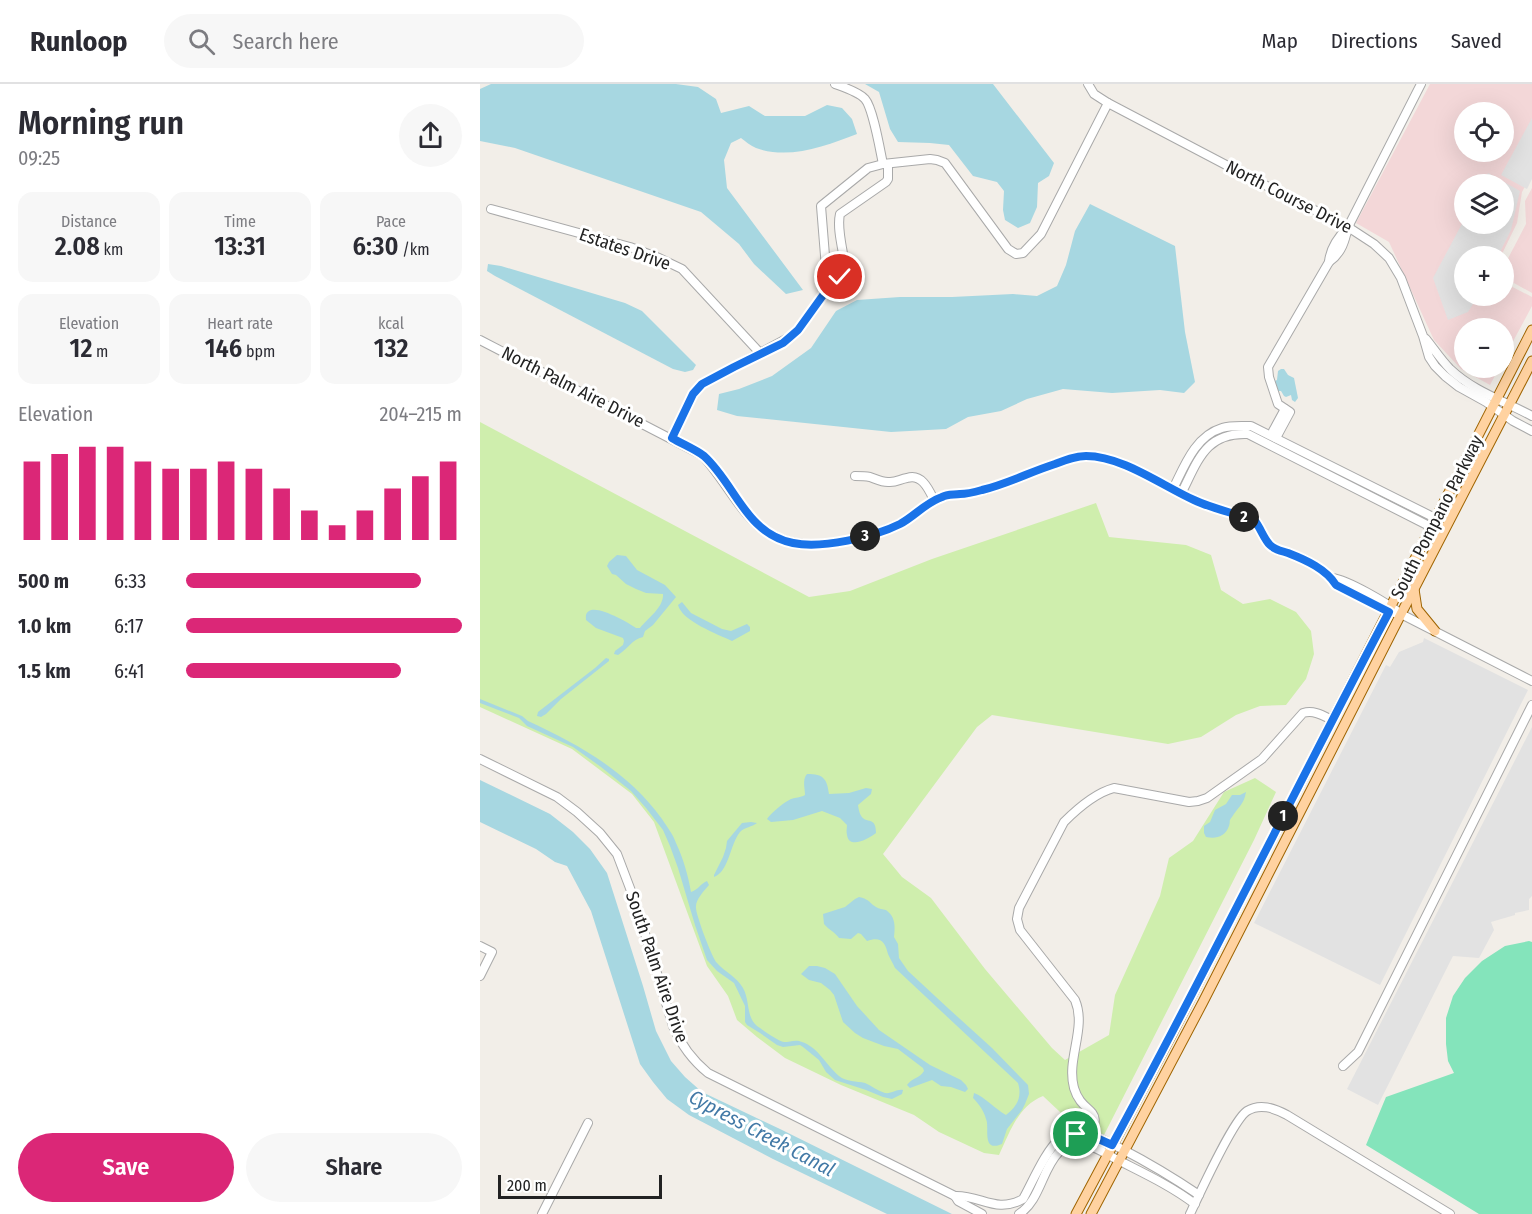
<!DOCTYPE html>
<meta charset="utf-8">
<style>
:root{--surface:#fff;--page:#f7f7f7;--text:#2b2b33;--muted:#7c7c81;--line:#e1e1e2;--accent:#db2777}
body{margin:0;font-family:"Fira Sans Condensed",sans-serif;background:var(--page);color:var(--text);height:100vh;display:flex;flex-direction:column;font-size:22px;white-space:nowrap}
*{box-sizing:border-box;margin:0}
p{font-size:20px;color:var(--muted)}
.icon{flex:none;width:33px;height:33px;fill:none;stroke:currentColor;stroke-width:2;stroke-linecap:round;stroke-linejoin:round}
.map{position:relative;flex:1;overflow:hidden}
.details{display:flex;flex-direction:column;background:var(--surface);width:480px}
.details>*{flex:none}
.tools{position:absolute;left:974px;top:18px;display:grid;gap:12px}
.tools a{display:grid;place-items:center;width:60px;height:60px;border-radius:50%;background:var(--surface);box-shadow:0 6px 24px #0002;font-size:30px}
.scale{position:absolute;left:18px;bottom:15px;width:164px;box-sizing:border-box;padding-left:6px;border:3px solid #222;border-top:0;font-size:16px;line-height:21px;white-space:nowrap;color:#222;-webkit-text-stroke:4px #fff;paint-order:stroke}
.pin{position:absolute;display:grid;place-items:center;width:51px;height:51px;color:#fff;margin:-26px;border:3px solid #fff;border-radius:50%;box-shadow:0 2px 6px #0007}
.km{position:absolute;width:30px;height:30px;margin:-15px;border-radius:50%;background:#222;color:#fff;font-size:16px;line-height:30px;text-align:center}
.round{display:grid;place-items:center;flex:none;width:63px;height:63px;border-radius:32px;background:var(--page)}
.head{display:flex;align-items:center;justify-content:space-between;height:102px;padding:0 18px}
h1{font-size:33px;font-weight:600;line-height:45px}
.figures{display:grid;grid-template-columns:repeat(3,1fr);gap:9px;height:102px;padding:6px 18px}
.figures div{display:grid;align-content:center;border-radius:15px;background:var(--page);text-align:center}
.figures b{font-size:26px;font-weight:600}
.figures small{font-size:16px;font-weight:400}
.figures p{font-size:16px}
.chart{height:168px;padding:12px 18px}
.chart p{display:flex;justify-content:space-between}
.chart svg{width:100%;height:108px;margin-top:6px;stroke:var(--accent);stroke-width:6}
.button{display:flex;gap:12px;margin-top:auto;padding:12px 18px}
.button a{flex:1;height:69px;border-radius:36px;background:var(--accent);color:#fff;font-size:24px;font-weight:600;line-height:69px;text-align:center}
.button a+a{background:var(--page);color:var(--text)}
ul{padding:0 18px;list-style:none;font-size:20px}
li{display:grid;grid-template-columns:96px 72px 1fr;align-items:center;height:45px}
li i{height:15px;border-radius:8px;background:var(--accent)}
header{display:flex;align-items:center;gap:36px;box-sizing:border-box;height:84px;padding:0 30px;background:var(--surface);border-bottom:2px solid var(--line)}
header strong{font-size:28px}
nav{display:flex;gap:33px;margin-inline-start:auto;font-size:21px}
.search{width:420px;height:54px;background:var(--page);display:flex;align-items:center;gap:15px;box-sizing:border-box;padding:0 21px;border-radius:33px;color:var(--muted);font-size:22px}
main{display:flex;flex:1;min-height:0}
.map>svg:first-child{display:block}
.commercial{fill:#f3d7d8;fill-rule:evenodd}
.grass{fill:#cfeead}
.pitch{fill:#84e4bb}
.parking{fill:#e2e2e2}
.water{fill:#a7d7e1}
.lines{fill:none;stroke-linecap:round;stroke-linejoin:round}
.minor-casing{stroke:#a9a9a9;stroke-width:10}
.major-casing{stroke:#9f6400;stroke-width:11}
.minor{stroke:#fff;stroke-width:8}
.major{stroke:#ffd2a0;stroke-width:9}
.route-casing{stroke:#fff;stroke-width:12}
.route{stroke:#1a73e8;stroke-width:8}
.labels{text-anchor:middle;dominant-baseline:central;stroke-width:6;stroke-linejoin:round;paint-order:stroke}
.street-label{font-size:18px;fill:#222;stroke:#fff}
.water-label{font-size:20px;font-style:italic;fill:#4279a6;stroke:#fff}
</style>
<header>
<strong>Runloop</strong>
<div class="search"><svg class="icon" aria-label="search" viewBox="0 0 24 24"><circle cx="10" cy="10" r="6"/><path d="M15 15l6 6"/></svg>Search here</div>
<nav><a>Map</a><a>Directions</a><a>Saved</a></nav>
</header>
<main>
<section class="details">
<div class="head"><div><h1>Morning run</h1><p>09:25</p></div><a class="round"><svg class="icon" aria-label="share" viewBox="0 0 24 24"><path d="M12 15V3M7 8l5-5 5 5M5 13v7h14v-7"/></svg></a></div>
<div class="figures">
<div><p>Distance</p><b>2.08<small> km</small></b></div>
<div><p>Time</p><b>13:31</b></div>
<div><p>Pace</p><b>6:30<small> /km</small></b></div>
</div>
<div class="figures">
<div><p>Elevation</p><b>12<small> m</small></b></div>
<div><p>Heart rate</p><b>146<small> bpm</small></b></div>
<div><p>kcal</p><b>132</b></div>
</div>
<div class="chart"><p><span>Elevation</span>204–215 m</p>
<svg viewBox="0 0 160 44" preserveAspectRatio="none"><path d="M5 44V12M15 44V9M25 44V6M35 44V6M45 44V12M55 44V15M65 44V15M75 44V12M85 44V15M95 44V23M105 44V32M115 44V38M125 44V32M135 44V23M145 44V18M155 44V12"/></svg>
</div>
<ul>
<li><b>500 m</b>6:33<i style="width:85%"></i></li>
<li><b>1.0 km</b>6:17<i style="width:100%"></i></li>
<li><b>1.5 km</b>6:41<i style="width:78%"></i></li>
</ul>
<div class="button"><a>Save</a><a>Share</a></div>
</section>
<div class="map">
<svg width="1052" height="1130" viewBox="0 0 1052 1130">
<rect width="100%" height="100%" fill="#f2eee8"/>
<g class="commercial">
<path d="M950,0H1052V90L1042,108L1037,139L1021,172H984V212H1023V198L1052,213V222L1023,276V244H984V284H1019L1010,301L981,285L954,256L909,158L876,139ZM984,28H1023V68H984ZM984,100H1023V140H984Z"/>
<polygon points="1052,104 1052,209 1023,193 1023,184 1046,140 1045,117"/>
</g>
<path class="grass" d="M0,338L329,513L370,507L452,475L616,419L629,453L706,461L731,471L741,506L763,520L790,515L816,528L831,547L834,570L826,595L806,621L780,622L756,631L721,653L688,660L512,631L497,643L403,770L422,793L451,814L505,885L572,964L585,976L629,951L635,911L680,812L689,774L713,757L744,708L775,694L796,708L774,756L624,1051L597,1044L563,1012C538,1022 530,1048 519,1071L504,1069L459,1048L434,1031L361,1001L305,974L277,953L257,936L248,912L227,882L174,738L152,710L92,665L0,623Z"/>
<polygon class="pitch" points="1049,857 1052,858 1052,1130 999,1130 886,1061 906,1013 974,989 968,977 966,960 966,934 973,912 985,894 1002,877 1025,862"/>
<g class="parking">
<polygon points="1052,34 1052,95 1047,105 1021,91"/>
<polygon points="1008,89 1040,107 1031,146 1018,172 984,172 984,212 998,212 988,228 968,236 953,194 984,136 984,140 1023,140 1023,100 1002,100"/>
<polygon points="944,554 1048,606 900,901 774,839 906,581 910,583 919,568 943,558"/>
<polygon points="1052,643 1052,812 1049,815 1049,826 1035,829 1035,831 1011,838 1014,846 999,874 973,872 898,1021 867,1005"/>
</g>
<g class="water">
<path d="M11,0H196L218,3L236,15L241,29L269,22L285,32H325L347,21L362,24L372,35L377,50C346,62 309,76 276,64C271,62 265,57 261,54L251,59L244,76L247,104L323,206L306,210L274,180L259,160L221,128L35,64L0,57V5Z"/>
<polygon points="385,0 513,0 574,79 569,92 558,99 557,123 550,139 538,144 525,136 523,126 524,107 517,98 493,92 469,61 450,59 418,58 410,45 399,8"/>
<polygon points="610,120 695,162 705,248 715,298 704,309 680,306 632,309 583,305 547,315 521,327 488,333 466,345 411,348 257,332 237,326 239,310 259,305 292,292 331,264 356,227 377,216 420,213 472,213 533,210 557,212 577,202 586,181 595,147"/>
<polygon points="8,180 21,182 145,219 162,227 216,281 213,286 205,288 193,285 15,192 7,187"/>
<polygon points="801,285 804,285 808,291 814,294 818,314 815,318 812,316 811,311 806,313 804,312 801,307 798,307 795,297 797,296 798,287"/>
<path d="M137,471L146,472L157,486L185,501L196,513L173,541L165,547L163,553C152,555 147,566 138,571L134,570L135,567L143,561L144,557L143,554L116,544L106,536C106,532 105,530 109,527C118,521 149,539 156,544H160C168,534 184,523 183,510L166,509L156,505L146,500L136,491L132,490L127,482L129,478Z"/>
<path d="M202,518L211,529L242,545L251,547L267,540L270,543V547L252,557C237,550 202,537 198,521Z"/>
<polygon points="126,574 129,575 129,577 81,615 66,630 61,633 57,632 58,628 115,584"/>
<path d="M0,615L42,632L48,637C100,661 148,688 182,735C187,743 193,750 196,759C203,774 208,791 211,808C218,806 220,800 227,797L229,801C224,807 215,816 216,824C216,831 232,874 237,879C245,888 257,893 263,904C270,916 266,933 277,942C283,946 298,957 304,958C310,958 316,955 322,958C338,963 347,982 359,992C366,998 377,997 385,999C392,1002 398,1007 405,1009C412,1010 416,1005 423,1006L422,1010L412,1015L403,1013L386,1006L355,996L346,988L339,976L323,963L320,961L303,963L297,961L280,949L267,941L265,938V922L254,899L237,887L227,876L215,841L198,784L190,762L183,746L166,724L151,707L121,683L93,663L47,642L39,634L0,619Z"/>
<path d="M327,690C344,690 347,695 349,710L369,709L386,704L392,705L391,710L378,721C381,747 396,727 396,749C390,754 369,766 367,751C366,747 367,744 367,741L360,734L342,727L313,736L291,738L287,735C292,728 303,719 311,715C316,713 320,714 325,711C325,704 322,696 327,690Z"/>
<polygon points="0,696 70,730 93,748 110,765 127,789 163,902 176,947 191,977 205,993 222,1008 300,1045 472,1130 407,1130 293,1075 209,1031 187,1015 173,998 160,980 111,827 87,782 75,778 56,765 0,738"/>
<path d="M766,708C764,721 757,724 752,733C748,738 751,736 749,742C745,753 736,755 726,753L724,749V742L730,738L735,726L746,720L752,711H760Z"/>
<path d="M271,738L277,739C272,743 265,743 260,748C250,760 249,788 234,793V791L243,773L246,764L247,757L262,739Z"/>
<path d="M379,813C391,816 388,818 396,823C399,825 403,825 406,826C416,833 415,843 414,853L418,860L419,874L428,887L469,925L512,964L548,1001L549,1010L545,1020L542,1026L527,1045L522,1060C501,1069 510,1043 506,1035C504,1027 499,1020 493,1014L494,1009C505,1013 515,1025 526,1031C538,1022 542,1012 538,999L415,884C413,879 410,875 408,870C405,858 401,852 387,857L381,850L378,849L371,855L359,854C355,848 349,846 344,840L343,830L365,823L375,815Z"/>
<path d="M329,882H337L345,884L355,890L377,922L399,946L450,981L481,996L486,1001L488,1005L485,1008L471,1003L461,1002L452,996L430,1004L427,1001C432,994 440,994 444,987L443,984L418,965L404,962L383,954L375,949L363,938L354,911L350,906L341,899L329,896L321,890Z"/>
</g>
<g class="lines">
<defs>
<g id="minor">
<path d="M355,0C363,3 379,8 385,15C393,24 400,66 403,80"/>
<polyline points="628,19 767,92 868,143 894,160 909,174 921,194 943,252 949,273 955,282 965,292 979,303 1006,318 1033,337 1052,347"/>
<polyline points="11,125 150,163 179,174 202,185 280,269"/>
<path d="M849,178C850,165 859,152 868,143"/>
<polyline points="354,197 346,184 341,122 388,84 403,80 450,75 457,76 465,79 528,165 536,170 543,169 561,150 628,19 614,10 608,0"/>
<path d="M946,255C954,265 961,276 970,285C993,307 1024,317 1052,332"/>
<path d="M0,256L222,371C243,393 259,427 282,445C292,451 304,457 315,459C345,464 395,453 421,439C436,431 446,418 463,412C468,410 475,411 481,410C490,409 499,407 508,405C531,398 553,387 576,379C586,376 595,372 606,372C643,373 682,401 714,416C734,425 755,429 775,437C781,445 784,455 790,461C795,466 802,467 808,469C826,475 846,485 856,501L909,528L921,530"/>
<path d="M192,354L213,311L222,300L310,253C332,235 342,204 366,190C365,172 356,146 360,130L406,98L408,95V80"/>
<path d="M796,354L810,328L798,320L789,293L788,283L849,178C862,169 865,156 868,143L941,0"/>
<polyline points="796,354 793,347 805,325"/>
<path d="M375,392C380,392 385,392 390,393C396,395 401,398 408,398C416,399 420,395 427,394C442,389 449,406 454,416"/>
<path d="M693,405C704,383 715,352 742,344C751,341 761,342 771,342L955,434"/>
<path d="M701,410C718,377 725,348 768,350L951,443"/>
<path d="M852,494C868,496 907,519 921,530L1052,597"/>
<path d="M0,675L77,713L97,728L120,749L137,770L156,820L193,942C201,961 211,975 228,989L475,1112L478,1117L502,1130"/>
<polyline points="0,862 12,868 0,892"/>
<polyline points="863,982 878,968 1052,621"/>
<path d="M607,1061C627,1019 603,1034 594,1004C586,975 607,944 595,916L540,846L537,835L539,824L584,738C598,724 615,709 634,704L709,718L718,717L727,714L782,675L823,629C834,626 842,631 852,636"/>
<path d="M475,1112C501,1111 516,1130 543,1115C551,1101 567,1064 579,1056C587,1050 600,1050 610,1051C620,1053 630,1060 640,1064C667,1078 694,1094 719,1111"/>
<polyline points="62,1130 108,1039"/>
<path d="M539,1130C560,1117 562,1085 579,1068C586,1061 595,1059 604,1060C614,1062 625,1069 634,1074C661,1088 690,1101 715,1120"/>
<path d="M710,1130C719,1111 753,1036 767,1027C780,1019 794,1024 807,1031L970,1130"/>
</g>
<g id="major">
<polyline points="934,505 937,525 955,547"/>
<polyline points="596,1130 691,952 1052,246"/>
<polyline points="611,1130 723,918 921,530 1052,277"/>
</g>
</defs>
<use href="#minor" class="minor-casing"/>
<use href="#major" class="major-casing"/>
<use href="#minor" class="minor"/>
<use href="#major" class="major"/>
</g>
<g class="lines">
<defs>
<path id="route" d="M360,193L354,196L318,246L310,253L303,259L254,283L222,300L213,310L192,354C202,360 215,365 224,372C256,401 265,449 313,459C342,465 394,453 420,440C435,432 445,419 462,413C467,410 474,411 480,410C487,410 495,408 502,406C527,400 550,388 575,380C585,376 595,372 606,372C642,372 681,401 714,416C733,425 755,429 775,437C781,445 784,455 790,461C795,466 802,467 808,469C826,476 846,485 856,501L909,528C815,705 728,885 632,1061L612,1052L596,1050"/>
</defs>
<use href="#route" class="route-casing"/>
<use href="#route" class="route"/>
</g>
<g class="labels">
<g class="street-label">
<text transform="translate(809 113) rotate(27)">North Course Drive</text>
<text transform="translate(145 165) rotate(19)">Estates Drive</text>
<text transform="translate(93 303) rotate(27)">North Palm Aire Drive</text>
<text transform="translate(957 433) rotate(-63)">South Pompano Parkway</text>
<text transform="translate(177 883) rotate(71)">South Palm Aire Drive</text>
</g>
<g class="water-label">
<text transform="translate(282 1049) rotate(28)">Cypress Creek Canal</text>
</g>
</g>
</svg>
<div class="tools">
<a><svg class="icon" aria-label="locate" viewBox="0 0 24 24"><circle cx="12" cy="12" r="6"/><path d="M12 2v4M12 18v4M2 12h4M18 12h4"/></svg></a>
<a><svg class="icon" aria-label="layers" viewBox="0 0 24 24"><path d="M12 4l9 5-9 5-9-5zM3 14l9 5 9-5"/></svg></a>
<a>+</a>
<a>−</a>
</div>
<div class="scale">200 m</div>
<div class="pin" style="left:596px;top:1050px;background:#1e9e55"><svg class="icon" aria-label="arrive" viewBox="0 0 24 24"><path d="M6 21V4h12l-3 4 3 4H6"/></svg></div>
<div class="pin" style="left:360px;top:193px;background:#d93025"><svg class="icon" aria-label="check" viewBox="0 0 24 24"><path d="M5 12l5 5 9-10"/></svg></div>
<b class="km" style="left:803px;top:732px">1</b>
<b class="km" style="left:764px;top:433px">2</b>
<b class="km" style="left:385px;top:452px">3</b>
</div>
</main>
